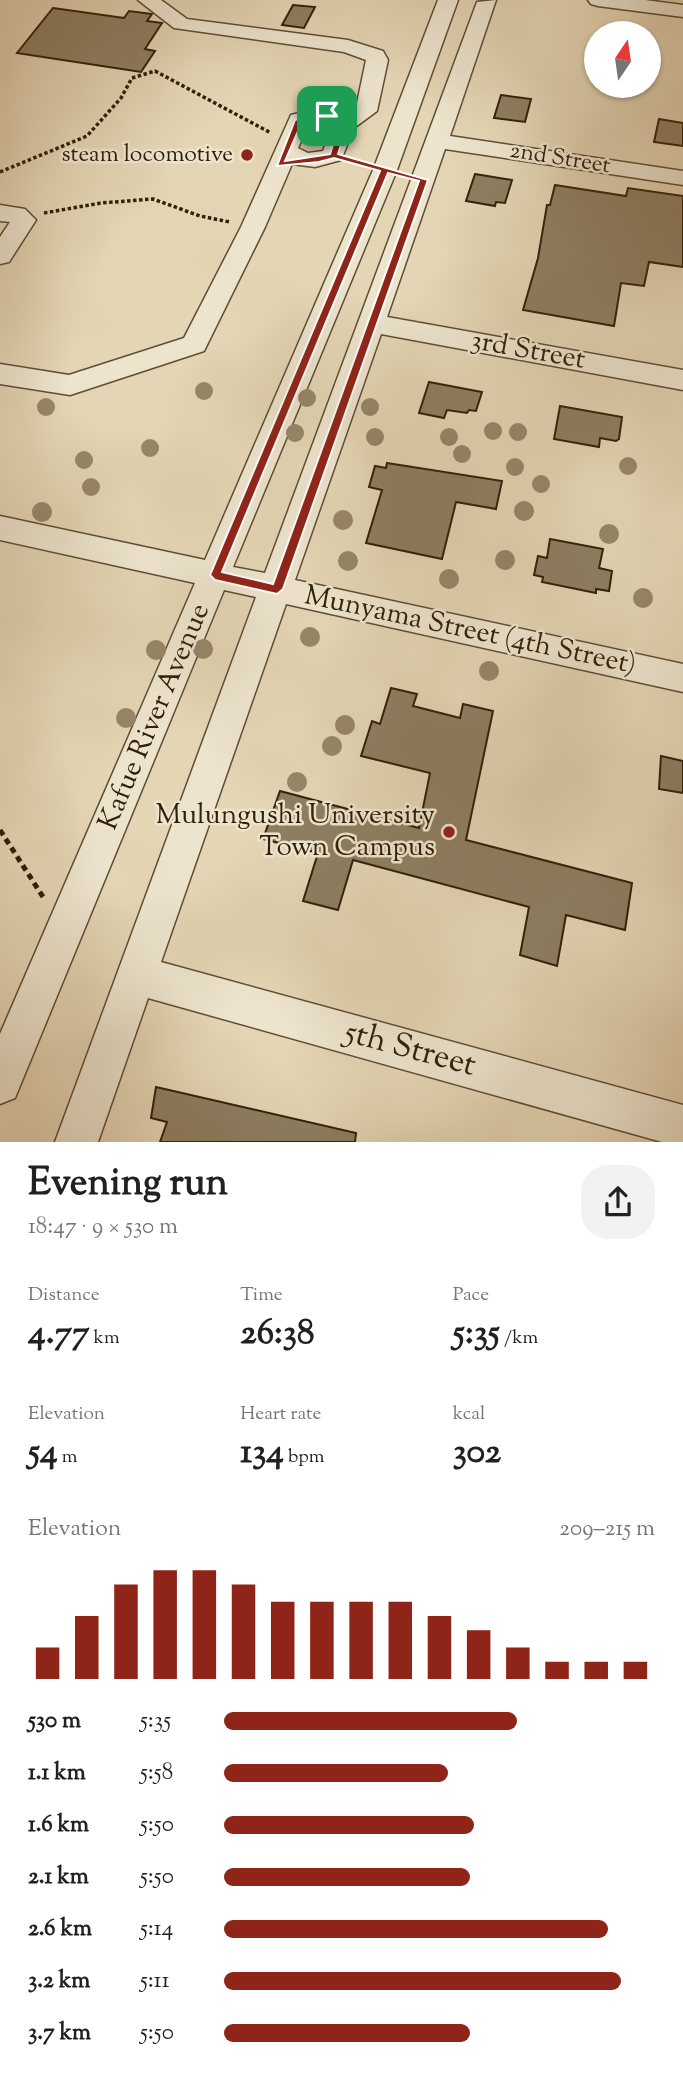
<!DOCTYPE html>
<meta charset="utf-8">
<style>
:root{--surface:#fff;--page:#f2f2f2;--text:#202124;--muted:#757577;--accent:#8f2418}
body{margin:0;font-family:"Sorts Mill Goudy",serif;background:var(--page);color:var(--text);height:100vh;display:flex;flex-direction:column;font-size:26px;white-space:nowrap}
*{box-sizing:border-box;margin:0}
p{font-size:23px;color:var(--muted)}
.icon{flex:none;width:38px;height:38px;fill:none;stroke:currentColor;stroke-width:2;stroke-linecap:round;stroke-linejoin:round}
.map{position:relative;height:1142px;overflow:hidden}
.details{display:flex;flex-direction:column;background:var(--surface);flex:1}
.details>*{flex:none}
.needle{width:46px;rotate:13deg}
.buttons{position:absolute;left:584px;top:21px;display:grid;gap:14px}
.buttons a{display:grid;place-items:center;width:77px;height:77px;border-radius:50%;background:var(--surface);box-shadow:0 2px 5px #0004;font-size:35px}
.pin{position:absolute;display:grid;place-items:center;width:60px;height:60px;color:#fff;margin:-30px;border-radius:14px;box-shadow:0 4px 10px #0006}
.round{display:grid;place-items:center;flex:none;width:74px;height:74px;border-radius:28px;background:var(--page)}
.head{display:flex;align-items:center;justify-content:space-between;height:119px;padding:0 28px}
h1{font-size:38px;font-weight:700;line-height:52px}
.figures{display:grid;grid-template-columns:repeat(3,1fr);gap:10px;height:119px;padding:7px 28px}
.figures div{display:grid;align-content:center}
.figures b{font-size:35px;font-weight:700}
.figures small{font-size:19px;font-weight:400}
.figures p{font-size:19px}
.chart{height:196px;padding:14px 28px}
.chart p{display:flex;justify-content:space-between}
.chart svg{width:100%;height:126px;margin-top:7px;stroke:var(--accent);stroke-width:6}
ul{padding:0 28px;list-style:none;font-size:23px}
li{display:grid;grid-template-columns:112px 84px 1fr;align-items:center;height:52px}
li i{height:18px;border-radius:9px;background:var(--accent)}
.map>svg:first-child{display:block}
.building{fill:#8e7e62;stroke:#312009;stroke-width:2}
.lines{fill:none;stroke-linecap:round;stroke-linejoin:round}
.minor-casing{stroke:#5e4d34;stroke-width:3}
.path-far1{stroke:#312009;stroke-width:3.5;stroke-dasharray:3.5 2.5;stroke-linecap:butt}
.path{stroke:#312009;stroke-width:5;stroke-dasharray:6 4.5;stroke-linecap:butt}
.minor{fill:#ede4ce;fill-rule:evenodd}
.tree{fill:#968669}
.route{fill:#8f2418;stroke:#fff;stroke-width:2;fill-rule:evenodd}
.poi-dot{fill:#8f2418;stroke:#ede4ce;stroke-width:2.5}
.labels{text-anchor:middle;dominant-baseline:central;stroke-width:5;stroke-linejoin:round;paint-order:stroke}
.far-poi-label{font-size:23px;fill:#312009;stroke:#ede4ce;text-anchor:end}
.far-street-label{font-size:23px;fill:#312009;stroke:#ede4ce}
.street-label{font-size:28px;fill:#312009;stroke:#ede4ce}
.poi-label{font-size:28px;fill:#312009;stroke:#ede4ce;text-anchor:end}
.near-street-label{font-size:33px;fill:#312009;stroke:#ede4ce}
</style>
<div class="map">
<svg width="683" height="1142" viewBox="0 0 683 1142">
<rect width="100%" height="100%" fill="#e4d5b4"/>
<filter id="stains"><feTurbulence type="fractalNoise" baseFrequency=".00286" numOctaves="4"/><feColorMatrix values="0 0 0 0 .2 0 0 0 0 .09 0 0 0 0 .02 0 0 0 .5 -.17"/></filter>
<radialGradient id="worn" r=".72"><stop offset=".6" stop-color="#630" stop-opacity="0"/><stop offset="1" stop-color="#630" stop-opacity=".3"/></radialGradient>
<g class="building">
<polygon points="293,5 315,7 304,28 282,25"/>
<polygon points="53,8 124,18 129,11 152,14 147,21 162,23 145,49 155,51 141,72 17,53"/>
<polygon points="501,95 531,99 525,122 494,118"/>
<polygon points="659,119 683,123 683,146 654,142"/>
<polygon points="475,174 512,180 505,203 496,202 495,206 466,201"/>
<polygon points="555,185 626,196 628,188 683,196 683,267 649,262 644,286 621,283 614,326 523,310 538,258 547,205 550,205"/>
<polygon points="429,382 482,392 476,411 469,410 467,413 447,410 444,418 419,413"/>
<polygon points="560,406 622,417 619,439 616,441 600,438 599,447 554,439"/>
<polygon points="387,463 502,481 496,509 456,502 442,559 366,543 382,490 369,487 375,466 386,468"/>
<polygon points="550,539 603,549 599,568 612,571 609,591 596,589 596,593 542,582 543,577 534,575 538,556 547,558"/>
<polygon points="391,688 417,694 413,706 460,718 463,704 493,711 466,840 632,883 625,930 566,915 557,966 520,955 529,907 353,860 338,910 303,901 318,853 263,839 280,791 419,828 430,773 361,756 372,721 380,724"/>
<polygon points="661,756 683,761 683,793 659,789"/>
<polygon points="156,1087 356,1133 355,1142 160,1142 167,1122 151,1118"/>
</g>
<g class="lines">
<defs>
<g id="minor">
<path d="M138,0H161L187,19L348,40L383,51L388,60L377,111L354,128L341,160L315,167L292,164L265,227L204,351L70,395L0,384V364L69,375L184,338L241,227L291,115L316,109L344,114L356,108L366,60L344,52L174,28ZM322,122L332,126L323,151L308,153L298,148L309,124Z"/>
<polygon points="438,0 458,0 397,170 233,567 265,573 477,2 496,0 450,136 683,171 683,185 445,149 387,317 683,370 683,390 381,334 295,580 683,664 683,692 286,604 161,962 683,1105 683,1142 662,1142 148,998 98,1142 55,1142 256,597 224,590 15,1098 0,1104 0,1034 195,583 0,540 0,516 205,560 373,170"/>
<polygon points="588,0 645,0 683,5 683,17 598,6 591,4"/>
<polygon points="0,205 25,209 36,220 9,262 0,264 0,237 10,222 0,221"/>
</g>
</defs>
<use href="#minor" class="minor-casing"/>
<g class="path-far1">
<polyline points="0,172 87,136 121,98 132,78 155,71 271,133"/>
<polyline points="44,213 101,203 153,199 200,216 230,222"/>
</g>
<polyline class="path" points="0,830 45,900"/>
<use href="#minor" class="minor"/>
</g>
<g class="tree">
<circle cx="204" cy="391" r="9"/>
<circle cx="307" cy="398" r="9"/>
<circle cx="46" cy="407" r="9"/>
<circle cx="370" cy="407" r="9"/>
<circle cx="493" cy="431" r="9"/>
<circle cx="518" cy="432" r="9"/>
<circle cx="295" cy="433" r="9"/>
<circle cx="375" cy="437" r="9"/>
<circle cx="449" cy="437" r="9"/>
<circle cx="150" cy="448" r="9"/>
<circle cx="462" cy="454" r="9"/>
<circle cx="84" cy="460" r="9"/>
<circle cx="628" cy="466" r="9"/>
<circle cx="515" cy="467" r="9"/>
<circle cx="541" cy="484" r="9"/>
<circle cx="91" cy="487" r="9"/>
<circle cx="524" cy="511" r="10"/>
<circle cx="42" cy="512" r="10"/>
<circle cx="343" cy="520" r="10"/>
<circle cx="609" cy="534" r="10"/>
<circle cx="505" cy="560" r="10"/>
<circle cx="348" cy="561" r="10"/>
<circle cx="449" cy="579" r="10"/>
<circle cx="643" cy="598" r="10"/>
<circle cx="310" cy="637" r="10"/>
<circle cx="203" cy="649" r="10"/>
<circle cx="156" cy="650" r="10"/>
<circle cx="489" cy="671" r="10"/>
<circle cx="126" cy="718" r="10"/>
<circle cx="345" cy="725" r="10"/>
<circle cx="332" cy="746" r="10"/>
<circle cx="297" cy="782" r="10"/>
</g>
<path class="route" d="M312,113L330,114L348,124L338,154L428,180L283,589L277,594L215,580L210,575L380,171L334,158L319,162L277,166L295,120ZM313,118H325L339,125L330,154L285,161L302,122ZM388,173L419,181L273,584L222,572Z"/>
<g class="poi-dot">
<circle cx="247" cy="155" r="7"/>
<circle cx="449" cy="832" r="7"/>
</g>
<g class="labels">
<g class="far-poi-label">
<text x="233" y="155">steam locomotive</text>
</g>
<g class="far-street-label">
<text transform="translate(560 159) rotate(9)">2nd Street</text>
</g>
<g class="street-label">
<text transform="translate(528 351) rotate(10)">3rd Street</text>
<text transform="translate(470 631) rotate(12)">Munyama Street (4th Street)</text>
<text transform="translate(155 717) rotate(-67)">Kafue River Avenue</text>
</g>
<g class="poi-label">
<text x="435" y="816">Mulungushi University<tspan x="435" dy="32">Town Campus</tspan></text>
</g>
<g class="near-street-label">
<text transform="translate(410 1050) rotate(15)">5th Street</text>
</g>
</g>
<rect width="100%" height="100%" filter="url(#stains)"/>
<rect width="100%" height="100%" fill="url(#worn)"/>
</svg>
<div class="buttons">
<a><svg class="needle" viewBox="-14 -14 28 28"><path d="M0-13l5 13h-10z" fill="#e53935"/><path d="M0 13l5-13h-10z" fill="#757577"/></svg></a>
</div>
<div class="pin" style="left:327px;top:116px;background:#1e9e55"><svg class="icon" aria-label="arrive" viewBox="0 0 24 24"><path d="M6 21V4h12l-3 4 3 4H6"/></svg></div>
</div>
<section class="details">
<div class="head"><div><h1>Evening run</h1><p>18:47 · 9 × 530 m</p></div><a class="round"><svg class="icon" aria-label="share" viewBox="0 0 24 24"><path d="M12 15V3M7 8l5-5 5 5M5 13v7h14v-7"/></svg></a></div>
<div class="figures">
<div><p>Distance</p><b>4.77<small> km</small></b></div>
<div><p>Time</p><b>26:38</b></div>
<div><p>Pace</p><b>5:35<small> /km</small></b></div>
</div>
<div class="figures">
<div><p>Elevation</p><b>54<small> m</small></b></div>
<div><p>Heart rate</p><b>134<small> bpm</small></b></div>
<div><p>kcal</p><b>302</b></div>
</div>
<div class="chart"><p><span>Elevation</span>209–215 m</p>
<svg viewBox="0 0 160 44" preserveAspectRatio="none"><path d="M5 44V33M15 44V22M25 44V11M35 44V6M45 44V6M55 44V11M65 44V17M75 44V17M85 44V17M95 44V17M105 44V22M115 44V27M125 44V33M135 44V38M145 44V38M155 44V38"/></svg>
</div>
<ul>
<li><b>530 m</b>5:35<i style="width:68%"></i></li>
<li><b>1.1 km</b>5:58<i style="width:52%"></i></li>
<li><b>1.6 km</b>5:50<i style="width:58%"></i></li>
<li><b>2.1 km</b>5:50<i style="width:57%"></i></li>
<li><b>2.6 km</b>5:14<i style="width:89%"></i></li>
<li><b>3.2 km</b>5:11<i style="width:92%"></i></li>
<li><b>3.7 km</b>5:50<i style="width:57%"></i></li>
</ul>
</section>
